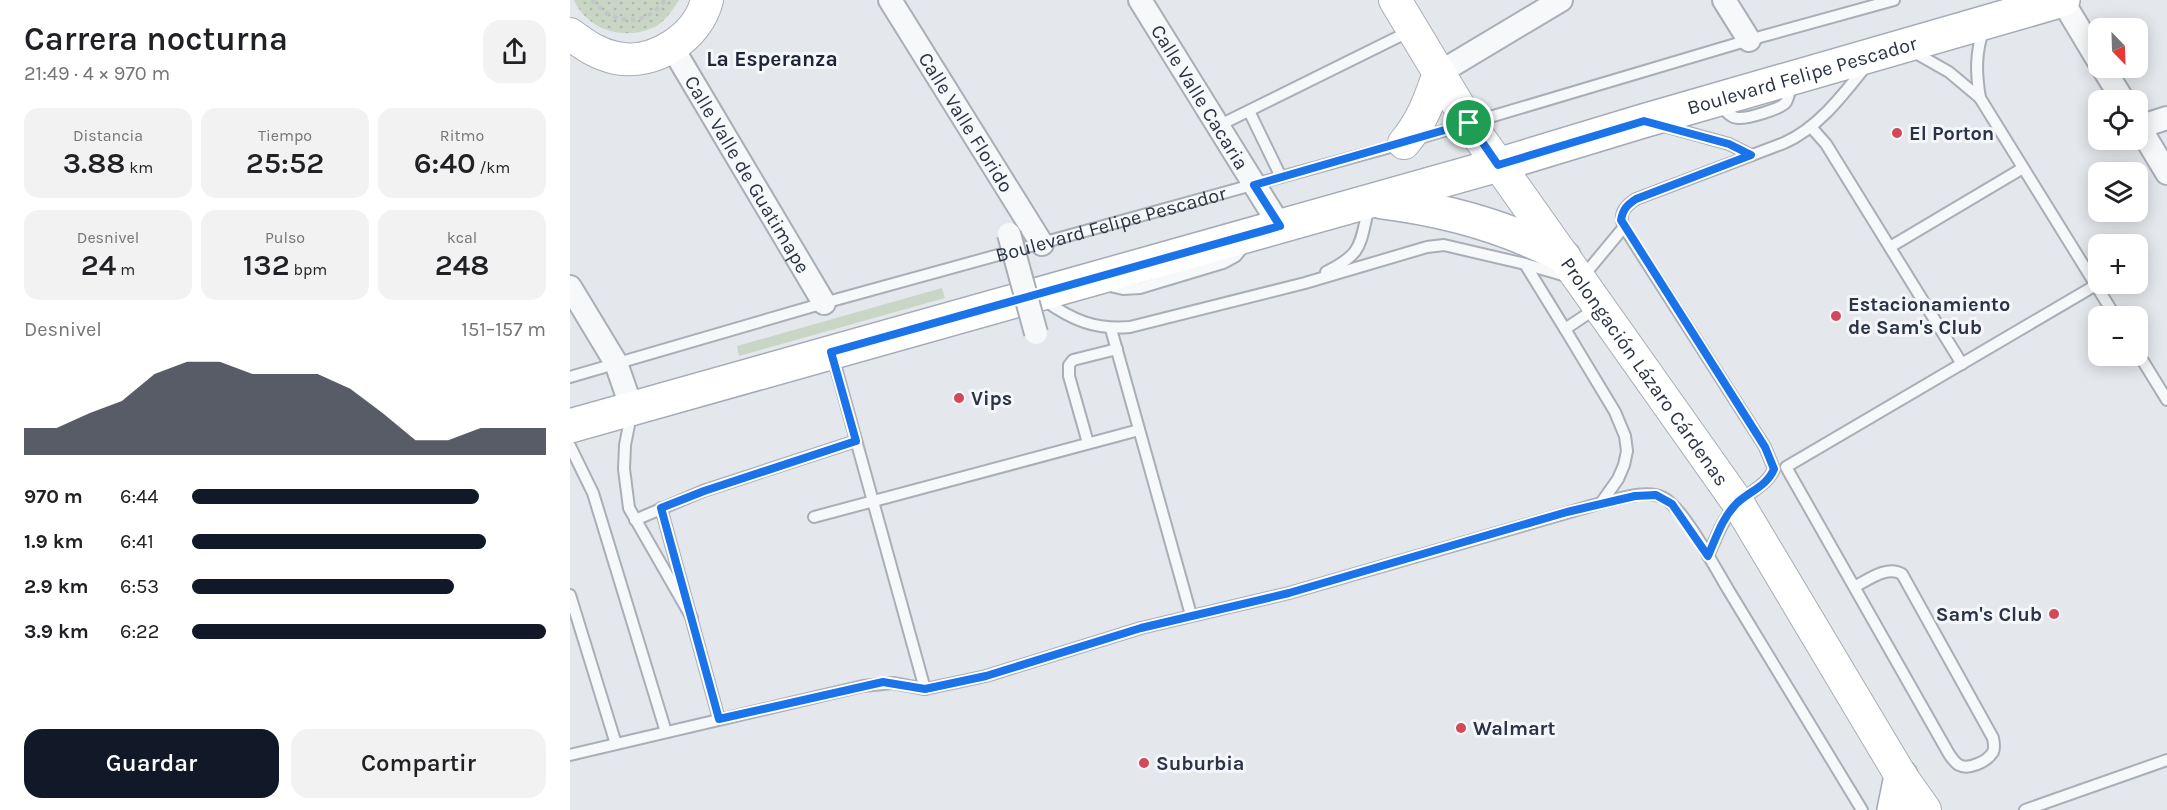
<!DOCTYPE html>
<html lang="es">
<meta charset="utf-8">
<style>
:root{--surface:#fff;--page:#f2f2f2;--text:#202124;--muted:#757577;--accent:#111827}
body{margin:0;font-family:Karla,sans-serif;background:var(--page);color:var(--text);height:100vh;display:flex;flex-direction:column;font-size:22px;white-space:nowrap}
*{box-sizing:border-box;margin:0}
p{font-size:20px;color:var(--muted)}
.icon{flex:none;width:33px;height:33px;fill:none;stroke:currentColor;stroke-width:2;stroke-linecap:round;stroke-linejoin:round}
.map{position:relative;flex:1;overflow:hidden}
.details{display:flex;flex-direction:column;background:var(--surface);width:570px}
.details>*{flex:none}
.needle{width:39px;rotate:157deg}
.fabs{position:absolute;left:1518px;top:18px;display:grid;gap:12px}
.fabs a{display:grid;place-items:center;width:60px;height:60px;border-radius:12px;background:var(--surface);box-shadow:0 3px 15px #0003;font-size:30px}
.pin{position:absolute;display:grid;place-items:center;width:51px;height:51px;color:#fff;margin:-26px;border:3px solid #fff;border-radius:50%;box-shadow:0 2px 6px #0007}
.round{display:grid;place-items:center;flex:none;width:63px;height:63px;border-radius:18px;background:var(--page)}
.overview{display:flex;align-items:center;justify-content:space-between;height:102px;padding:0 24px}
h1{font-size:33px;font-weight:600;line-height:45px}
.figures{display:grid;grid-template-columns:repeat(3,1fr);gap:9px;height:102px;padding:6px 24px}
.figures div{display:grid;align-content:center;border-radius:15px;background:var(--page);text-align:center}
.figures b{font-size:30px;font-weight:600}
.figures small{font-size:16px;font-weight:400}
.figures p{font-size:16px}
.chart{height:168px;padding:12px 24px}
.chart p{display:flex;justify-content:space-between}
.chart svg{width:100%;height:108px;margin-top:6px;fill:var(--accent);opacity:.7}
.primary-button{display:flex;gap:12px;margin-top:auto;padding:12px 24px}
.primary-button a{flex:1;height:69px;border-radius:18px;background:var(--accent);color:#fff;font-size:24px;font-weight:600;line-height:69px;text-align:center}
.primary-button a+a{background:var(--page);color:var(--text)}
ul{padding:0 24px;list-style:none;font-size:20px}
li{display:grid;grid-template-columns:96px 72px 1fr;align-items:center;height:45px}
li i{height:15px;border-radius:8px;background:var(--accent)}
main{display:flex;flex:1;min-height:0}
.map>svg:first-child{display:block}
.grass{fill:#c9d6c5}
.park{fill:url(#park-dots)}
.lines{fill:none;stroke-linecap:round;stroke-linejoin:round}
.lane-casing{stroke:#a9aeb7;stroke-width:14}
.street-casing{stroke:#a9aeb7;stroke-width:26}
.secondary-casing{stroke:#a9aeb7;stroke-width:34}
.primary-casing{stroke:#a3abb8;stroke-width:36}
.path{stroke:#c2c5cb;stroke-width:4;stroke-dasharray:4.5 4.5;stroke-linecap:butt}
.lane{stroke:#f7f8fa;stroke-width:10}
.street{stroke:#f7f8fa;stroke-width:22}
.secondary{stroke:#fff;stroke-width:32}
.primary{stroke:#fff;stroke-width:33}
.street-bridge-casing{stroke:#a9aeb7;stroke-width:26;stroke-linecap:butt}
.street-bridge{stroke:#f7f8fa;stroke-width:22}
.route-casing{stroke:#fff;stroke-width:12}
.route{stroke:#1a73e8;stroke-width:8}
.poi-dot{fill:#d1495b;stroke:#f4f6f9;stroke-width:2}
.labels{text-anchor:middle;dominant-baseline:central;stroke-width:6;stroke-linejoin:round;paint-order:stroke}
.street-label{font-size:20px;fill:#2b3445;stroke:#f4f6f9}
.poi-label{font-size:20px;font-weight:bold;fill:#2b3445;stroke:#f4f6f9;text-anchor:start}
.neighbourhood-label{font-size:21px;font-weight:bold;fill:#1d2536;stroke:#f4f6f9}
</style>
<main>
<section class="details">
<div class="overview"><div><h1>Carrera nocturna</h1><p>21:49 · 4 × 970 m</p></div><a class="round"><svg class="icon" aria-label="share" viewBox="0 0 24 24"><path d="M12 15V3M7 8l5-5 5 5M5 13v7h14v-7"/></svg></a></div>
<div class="figures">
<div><p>Distancia</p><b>3.88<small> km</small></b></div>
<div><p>Tiempo</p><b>25:52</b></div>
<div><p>Ritmo</p><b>6:40<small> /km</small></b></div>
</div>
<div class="figures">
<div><p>Desnivel</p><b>24<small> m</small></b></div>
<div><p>Pulso</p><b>132<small> bpm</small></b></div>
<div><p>kcal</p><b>248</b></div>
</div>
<div class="chart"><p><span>Desnivel</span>151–157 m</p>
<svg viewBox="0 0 160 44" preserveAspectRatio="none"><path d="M0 44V33L10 33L20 27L30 22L40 11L50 6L60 6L70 11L80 11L90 11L100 17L110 27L120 38L130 38L140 33L150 33L160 33V44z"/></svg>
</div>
<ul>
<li><b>970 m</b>6:44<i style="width:81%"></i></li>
<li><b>1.9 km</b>6:41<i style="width:83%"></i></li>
<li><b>2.9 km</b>6:53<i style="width:74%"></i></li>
<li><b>3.9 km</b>6:22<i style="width:100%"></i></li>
</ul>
<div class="primary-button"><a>Guardar</a><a>Compartir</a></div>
</section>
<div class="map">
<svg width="1597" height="810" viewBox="0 0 1597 810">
<defs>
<pattern id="park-dots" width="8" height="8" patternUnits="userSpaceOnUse" patternTransform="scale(1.5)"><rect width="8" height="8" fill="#c9d6c5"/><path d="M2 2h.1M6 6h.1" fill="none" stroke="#adb8ab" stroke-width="1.8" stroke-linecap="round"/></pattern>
</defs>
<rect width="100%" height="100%" fill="#e4e7ec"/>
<polygon class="grass" points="372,288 375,298 169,356 167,346"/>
<path class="park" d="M4,0H109C103,9 97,19 88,25C59,42 18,32 4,0Z"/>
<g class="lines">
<defs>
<g id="lane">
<polyline points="1342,51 1379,72 1410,98 1545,316"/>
<path d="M1410,98C1406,74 1405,52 1414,29"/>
<path d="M1149,104C1154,109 1160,118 1168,118C1176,119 1212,109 1216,102C1219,97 1220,89 1222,83"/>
<polyline points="679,111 711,177"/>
<polyline points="648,126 840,31"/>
<polyline points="1094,126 1159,144 1181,155"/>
<polyline points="1241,127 1256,144 1392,364"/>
<polyline points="846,139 1179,40 1324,0"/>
<polyline points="1320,247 1453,168"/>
<polyline points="955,264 995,329"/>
<path d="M756,272C794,253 789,245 799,207"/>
<polyline points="536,285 553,289 570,288 653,263 666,256 674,246"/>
<path d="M474,300C502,320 525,330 560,327L735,283L857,247L874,245L955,264L1010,280L1054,227"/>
<polyline points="1028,307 995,329 1045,412 1055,436 1057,451 1054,465 1048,479 1031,503"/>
<polyline points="541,329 621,615"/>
<polyline points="1568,353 1597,400"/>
<polyline points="263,357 355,689"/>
<path id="s1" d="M0,377L254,303L831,144"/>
<polyline points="61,415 55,445 54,469 59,508 122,618"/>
<polyline points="518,443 499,376 499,365 503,360 547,349"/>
<polyline points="0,446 23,493 96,732"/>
<polyline points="91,508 149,719"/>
<polyline points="244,517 569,430"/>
<polyline points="65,520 133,491 286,441"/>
<path d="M1138,556C1146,538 1152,520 1166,505C1178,492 1197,486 1204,469L1195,447L1054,227C1048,214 1055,206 1066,199L1214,143C1248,128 1273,95 1296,66"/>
<path d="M1284,587C1298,580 1317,565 1332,574L1423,738C1424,743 1425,748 1423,752C1417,762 1398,770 1389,765C1385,763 1382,758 1379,754L1216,467L1526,285"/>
<polyline points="0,595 46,744"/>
<path d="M0,755L293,686L323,683L355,689L416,676L571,628L719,593L1031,503C1049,499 1076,489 1094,498C1115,510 1145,568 1159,591C1204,664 1248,737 1292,810"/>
<polyline points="1455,810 1597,760"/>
</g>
<g id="street">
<path id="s2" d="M320,0L472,244"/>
<path id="s3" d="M570,0L710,226"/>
<polyline points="1154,0 1179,40"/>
<polyline points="1492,0 1528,60"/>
<path id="s4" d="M102,47L254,303"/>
<polyline points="1533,68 1553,100"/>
<polyline points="869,73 991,0"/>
<polyline points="1568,125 1597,173"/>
<polyline points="1569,127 1597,118"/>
<polyline points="0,287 46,363 62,409"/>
</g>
<g id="secondary">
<path id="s5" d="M825,0L899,123L1168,503L1331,776L1355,810"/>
<path d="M0,34C15,45 27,54 46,58C84,66 128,37 137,0"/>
<path d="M834,143C852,122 860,99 869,73"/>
</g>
<g id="primary">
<path d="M812,202C876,210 936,226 994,257"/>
<path id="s6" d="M0,426L928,165L1073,121L1493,0"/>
<polyline points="1324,810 1331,776"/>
</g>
</defs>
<use href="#lane" class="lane-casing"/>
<use href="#street" class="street-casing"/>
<use href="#secondary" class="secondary-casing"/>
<use href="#primary" class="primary-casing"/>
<path class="path" d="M22,0C42,25 75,28 95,0"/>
<use href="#lane" class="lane"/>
<use href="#street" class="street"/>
<use href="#secondary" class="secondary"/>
<use href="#primary" class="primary"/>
<defs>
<polyline id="street-bridge" points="439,234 466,333"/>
</defs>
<use href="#street-bridge" class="street-bridge-casing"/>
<use href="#street-bridge" class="street-bridge"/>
</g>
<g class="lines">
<defs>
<path id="route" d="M1074,121L1159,144L1181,155L1066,199C1057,205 1053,209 1051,220L1195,447L1204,469C1197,486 1180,491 1167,503C1152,518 1146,538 1138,556L1102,504L1086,495L1065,496L997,512L719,593L571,628L416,676L355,689L313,682L149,719L91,508L134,491L286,441L261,352L710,226L684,185L899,123L928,165Z"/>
</defs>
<use href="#route" class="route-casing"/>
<use href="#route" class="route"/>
</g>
<g class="poi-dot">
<circle cx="1327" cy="133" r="6"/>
<circle cx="1266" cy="316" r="6"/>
<circle cx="389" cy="398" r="6"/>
<circle cx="1484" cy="614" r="6"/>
<circle cx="891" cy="728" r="6"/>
<circle cx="574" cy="763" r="6"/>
</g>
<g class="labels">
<g class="street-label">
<text stroke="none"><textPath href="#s6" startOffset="1281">Boulevard Felipe Pescador</textPath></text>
<text stroke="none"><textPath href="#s3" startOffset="114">Calle Valle Cacaria</textPath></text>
<text stroke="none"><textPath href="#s2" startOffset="144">Calle Valle Florido</textPath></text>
<text stroke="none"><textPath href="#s4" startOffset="148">Calle Valle de Guatimape</textPath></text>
<text stroke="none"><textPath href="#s1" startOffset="562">Boulevard Felipe Pescador</textPath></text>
<text stroke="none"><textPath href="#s5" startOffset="448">Prolongación Lázaro Cárdenas</textPath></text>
</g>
<g class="poi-label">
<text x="1339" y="133">El Porton</text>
<text x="1278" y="304">Estacionamiento<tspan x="1278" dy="23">de Sam's Club</tspan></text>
<text x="401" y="398">Vips</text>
<text x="1472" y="614" text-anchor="end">Sam's Club</text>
<text x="903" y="728">Walmart</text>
<text x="586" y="763">Suburbia</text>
</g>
<g class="neighbourhood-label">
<text x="202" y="59">La Esperanza</text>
</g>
</g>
</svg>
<div class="fabs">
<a><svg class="needle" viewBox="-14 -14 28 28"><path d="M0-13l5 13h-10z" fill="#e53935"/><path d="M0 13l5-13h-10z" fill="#757577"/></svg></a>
<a><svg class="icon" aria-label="locate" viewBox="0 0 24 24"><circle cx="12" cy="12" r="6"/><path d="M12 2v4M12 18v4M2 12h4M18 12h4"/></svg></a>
<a><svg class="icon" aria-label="layers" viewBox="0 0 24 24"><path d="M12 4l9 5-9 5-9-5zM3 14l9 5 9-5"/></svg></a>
<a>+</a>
<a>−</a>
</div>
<div class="pin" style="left:899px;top:123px;background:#1e9e55"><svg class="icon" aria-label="arrive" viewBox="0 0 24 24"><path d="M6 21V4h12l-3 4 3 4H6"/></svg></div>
</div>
</main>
